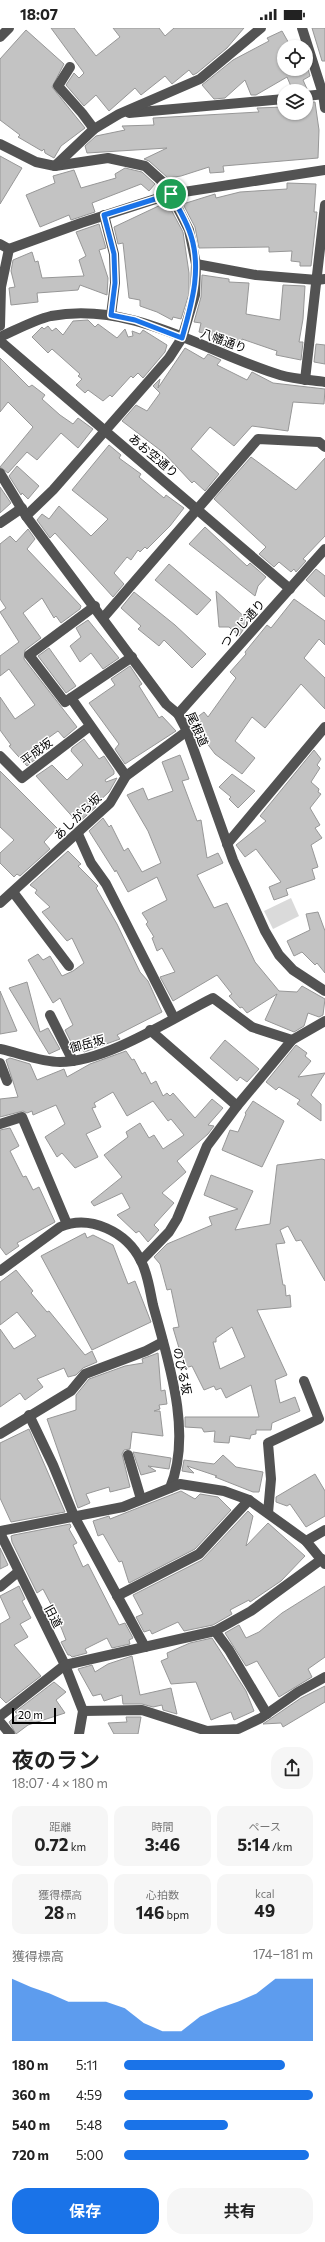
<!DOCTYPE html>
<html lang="ja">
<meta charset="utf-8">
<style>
:root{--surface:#fff;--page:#f6f6f6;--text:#222;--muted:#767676;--accent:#1a73e8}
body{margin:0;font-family:Commissioner,"Noto Sans JP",sans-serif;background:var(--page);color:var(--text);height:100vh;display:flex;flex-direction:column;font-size:15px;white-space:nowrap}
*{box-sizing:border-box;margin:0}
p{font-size:13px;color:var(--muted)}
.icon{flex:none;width:22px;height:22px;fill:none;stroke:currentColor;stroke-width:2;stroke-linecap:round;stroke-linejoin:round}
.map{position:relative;height:1706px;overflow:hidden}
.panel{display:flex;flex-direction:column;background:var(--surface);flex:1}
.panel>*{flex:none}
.fabs{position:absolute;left:277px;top:12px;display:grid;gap:8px}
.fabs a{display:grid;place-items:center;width:36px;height:36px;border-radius:50%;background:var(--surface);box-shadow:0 1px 3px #0004;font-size:20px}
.scale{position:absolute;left:12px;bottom:10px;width:44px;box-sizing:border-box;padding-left:4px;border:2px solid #000;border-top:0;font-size:11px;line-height:14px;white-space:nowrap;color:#000;-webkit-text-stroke:3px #fff;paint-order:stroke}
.pin{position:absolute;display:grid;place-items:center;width:34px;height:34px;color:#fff;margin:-17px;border:2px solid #fff;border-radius:50%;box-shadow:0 1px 4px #0007}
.round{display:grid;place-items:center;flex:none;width:42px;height:42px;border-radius:16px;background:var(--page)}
.overview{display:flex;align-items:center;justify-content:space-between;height:68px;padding:0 12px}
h1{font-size:22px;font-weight:700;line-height:30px}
.stats{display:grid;grid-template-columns:repeat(3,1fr);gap:6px;height:68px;padding:4px 12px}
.stats div{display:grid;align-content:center;border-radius:10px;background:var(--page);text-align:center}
.stats b{font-size:17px;font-weight:700}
.stats small{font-size:11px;font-weight:400}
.stats p{font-size:11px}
.chart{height:112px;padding:8px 12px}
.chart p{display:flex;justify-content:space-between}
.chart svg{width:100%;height:72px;margin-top:4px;fill:var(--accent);opacity:.7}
.primary-button{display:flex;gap:8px;margin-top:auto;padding:8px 12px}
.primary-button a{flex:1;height:46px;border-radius:16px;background:var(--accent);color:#fff;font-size:16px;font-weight:700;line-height:46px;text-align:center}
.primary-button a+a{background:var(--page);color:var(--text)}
ul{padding:0 12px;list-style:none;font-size:13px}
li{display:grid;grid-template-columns:64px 48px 1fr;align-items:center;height:30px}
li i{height:10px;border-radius:5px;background:var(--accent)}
.status{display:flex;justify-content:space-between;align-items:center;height:28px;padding:0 20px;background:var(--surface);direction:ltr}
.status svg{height:11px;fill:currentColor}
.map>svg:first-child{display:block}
.green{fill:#dadada}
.building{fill:#c3c3c3;stroke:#979797;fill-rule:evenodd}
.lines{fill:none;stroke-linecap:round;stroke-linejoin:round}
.minor{stroke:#535353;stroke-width:10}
.route-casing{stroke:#fff;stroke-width:8}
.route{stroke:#1a73e8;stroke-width:5}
.labels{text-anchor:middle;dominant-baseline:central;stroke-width:3;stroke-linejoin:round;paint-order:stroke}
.street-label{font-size:12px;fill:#000;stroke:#fff}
</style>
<div class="status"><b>18:07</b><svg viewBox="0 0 49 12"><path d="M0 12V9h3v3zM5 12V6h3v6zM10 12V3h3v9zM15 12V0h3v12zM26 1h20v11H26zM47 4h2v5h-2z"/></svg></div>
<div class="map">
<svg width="325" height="1706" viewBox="0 0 325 1706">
<rect width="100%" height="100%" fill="#fff"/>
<polygon class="green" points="291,870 299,888 273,901 264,883"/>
<g class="building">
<polygon points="51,0 74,0 96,28 120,9 113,0 159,0 165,8 174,0 244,0 227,20 197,45 193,47 189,42 172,56 165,48 141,67 135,60 109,83 96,67 84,78 66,57 74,45 79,50 84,45"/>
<polygon points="312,0 325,0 325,33 322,33"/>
<polygon points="26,2 64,36 52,59 85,100 61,118 54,130 45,125 44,121 42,123 18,109 20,107 0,92 0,31"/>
<polygon points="282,3 291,19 284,19 284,41 308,41 310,48 303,52 307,61 293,63 287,49 256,67 251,67 245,52 225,70 214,71 202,57 233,32 269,13 267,10"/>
<polygon points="306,74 315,74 319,102 318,130 223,138 224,144 210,145 209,139 181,148 168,150 149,133 144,131 167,120 87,125 85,118 96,108 125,102 122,98 154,97 153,90 259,84 257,80 284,79 284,85 306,85"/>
<polygon points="0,128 22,140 0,176"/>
<polygon points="125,140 142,144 155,156 149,163 141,156 92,175 95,184 71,192 69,187 40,199 26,167 55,155 53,148 74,142 81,160 116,150 115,146"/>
<polygon points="287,155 316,156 314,184 317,184 311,238 300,238 300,234 291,233 292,223 269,224 269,219 199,220 195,199 183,176 215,166 216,170 240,164 287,161"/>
<polygon points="167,174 183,204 189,245 189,266 181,291 173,289 172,292 157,284 140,278 140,272 129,270 123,215 118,216 114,199"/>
<polygon points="99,196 106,220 99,222 108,250 107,267 80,257 78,262 37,265 38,274 11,277 9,260 15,259 11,243 13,232 32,224 35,234 38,233 42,250 84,248 79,232 86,228 76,204"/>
<polygon points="202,247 229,251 229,254 249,255 246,286 280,292 283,257 305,258 303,291 299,314 303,314 301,332 276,327 277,323 274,322 242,311 240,319 232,316 229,321 215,315 219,309 199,304 201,295 194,294 201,269"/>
<polygon points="88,292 95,299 98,296 117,310 125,301 128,309 133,308 132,303 140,306 143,302 167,317 165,324 143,350 138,345 133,350 131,348 112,369 110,367 103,373 88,362 85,365 76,357 82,351 78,348 80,346 52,321 48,325 32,309 42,299 44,301 48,298 52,303 56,300 63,307 73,293"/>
<polygon points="316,316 325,317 325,336 314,334"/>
<polygon points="185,320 204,331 208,326 221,332 217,337 247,352 252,344 273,355 325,361 324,376 293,374 288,403 252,398 234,418 210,399 191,421 219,446 205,463 194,453 192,455 164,425 122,393 136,377 147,383 160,365 153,358 160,351 158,360"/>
<polygon points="0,330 29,359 32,357 45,367 42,371 60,387 73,396 78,390 93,401 78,420 61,405 37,432 27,424 8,445 0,439 33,399 8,374 0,384"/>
<polygon points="109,417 121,427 119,430 141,446 139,449 164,470 166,467 184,480 170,498 147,521 145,519 140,524 138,522 131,532 127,529 114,545 124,556 113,569 55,505 50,510 37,492 42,486 49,491 59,478 91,508 108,491 72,462"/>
<polygon points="251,429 296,462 325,430 325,508 303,531 306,533 296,544 294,541 291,544 279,534 274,539 259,526 266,519 214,471"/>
<polygon points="17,438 39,458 28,471 22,465 21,467 9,448"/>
<polygon points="0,459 11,475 0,485"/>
<polygon points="205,499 247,538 250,535 266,549 258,558 255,568 189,516"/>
<polygon points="28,501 35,511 27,521 81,578 80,581 61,595 56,588 54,590 42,570 23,585 41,610 25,622 24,631 77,699 64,710 58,703 30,723 37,730 27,738 9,718 11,717 0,702 0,669 15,691 35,677 9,641 0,648 0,628 19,614 0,584 6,580 0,571 0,516 10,508 16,514"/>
<polygon points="169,536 211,572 197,587 155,552"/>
<polygon points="316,541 325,548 325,569 306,552"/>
<polygon points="216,563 249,593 239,608 229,599 219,599"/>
<polygon points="134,564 175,597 206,626 192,640 164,612 159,618 138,601 141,598 121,580"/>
<polygon points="294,571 325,593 325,617 319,611 304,630 325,650 325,681 301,656 265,700 252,689 235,713 255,730 242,746 215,726 191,694 204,684 208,689 236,650 230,644 246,626 245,624 267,597 271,600"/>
<polygon points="88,592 119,630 103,641 91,625 80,634 70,618 81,609 76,600"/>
<polygon points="49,620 76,658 66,665 38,628"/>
<polygon points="130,638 142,656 139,658 159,690 162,688 176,703 125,736 115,721 119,716 89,675 115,657 111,651"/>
<polygon points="84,711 99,731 104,728 114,743 114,746 105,752 106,754 117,750 109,764 95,777 96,779 78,795 36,748 52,737 67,752 83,737 71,723 72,720"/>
<polygon points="314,722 321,731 317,737 320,740 311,754 319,761 318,764 321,766 310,780 320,797 315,800 322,810 311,817 318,839 312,841 315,851 286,861 288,867 274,872 269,859 281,854 256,821 245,829 236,817 266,793 260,788"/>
<polygon points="180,727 189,751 182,753 197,793 201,792 207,830 218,825 223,835 197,847 214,880 227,875 255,934 279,963 297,964 302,958 325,971 323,987 319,989 308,985 304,998 294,1004 265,992 277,966 247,985 242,979 240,980 229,968 232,966 217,947 173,973 160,949 175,944 162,920 157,923 152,910 154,909 146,896 148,894 142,885 167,872 157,849 128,864 116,842 115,844 89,803 103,790 109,799 111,797 124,823 128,820 142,844 161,835 148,803 127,767 143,760 148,772 173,763 162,734"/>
<polygon points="0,743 57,800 44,814 50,821 20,848 17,846 14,849 0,835 0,825 14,812 0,799"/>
<polygon points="232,746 255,763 238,780 229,771 231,769 219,759"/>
<polygon points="68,823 81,836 78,838 98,858 96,860 117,896 140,944 148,953 162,984 117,1007 120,1011 84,1024 79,1013 72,1016 65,1002 73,997 60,970 53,975 28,932 38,926 43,932 50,928 62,948 73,943 84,935 72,910 67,913 42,884 50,879 35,865 37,862 30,857"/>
<polygon points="318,884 325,903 325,945 317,935 315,937 302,924 294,928 287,913 310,902 306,886"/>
<polygon points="27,954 40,1004 48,1000 60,1021 49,1026 9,960"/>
<polygon points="0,963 17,1003 0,1006"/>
<polygon points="225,1012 259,1041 247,1054 240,1049 237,1053 210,1030"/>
<polygon points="296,1017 307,1025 305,1028 311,1033 298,1049 325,1045 311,1067 321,1076 321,1093 297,1076 300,1072 279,1059 276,1062 266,1054"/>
<polygon points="126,1023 132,1032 134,1031 142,1046 145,1044 151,1056 156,1053 163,1068 167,1065 170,1068 173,1065 195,1090 212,1071 223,1080 208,1097 214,1098 208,1106 177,1133 186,1144 162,1165 174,1175 154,1197 159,1202 148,1214 139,1203 136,1205 117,1187 130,1180 122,1165 94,1178 91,1174 122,1149 104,1127 128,1109 126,1104 140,1095 149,1110 154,1107 163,1121 184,1107 171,1091 168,1093 153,1073 127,1088 113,1064 94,1075 96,1079 92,1080 101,1099 86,1106 98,1129 75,1140 62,1125 57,1129 45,1109 65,1096 56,1077 33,1087 32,1083 27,1085 23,1083 0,1089 0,1071 18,1069 6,1032 10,1030 30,1036 37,1052 64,1041 67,1049 90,1036"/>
<polygon points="253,1073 284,1093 262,1139 222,1122 230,1102 238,1104 246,1086 245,1085"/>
<polygon points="10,1100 19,1118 10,1123 23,1149 26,1148 33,1162 39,1159 55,1194 17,1215 19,1218 6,1227 0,1219 0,1102"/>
<path d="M322,1131L325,1132V1253L301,1212L296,1213L288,1198L280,1202L285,1215L276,1216L283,1257H285L286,1268L290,1267L291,1279L257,1282L287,1347L275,1352L280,1375L295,1369L300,1383L272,1395L271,1402H256V1406L251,1407L250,1411L230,1408L229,1415L214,1414L215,1403L204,1404L202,1400L185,1399V1389H259L251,1357L226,1370L221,1360L216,1362L214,1358L204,1362L192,1338L185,1340L173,1300L179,1299L171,1261L167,1262L160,1236L154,1229L167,1216L212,1197L209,1189L238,1181L204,1167L211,1147L253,1163L235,1202L270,1196L277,1137ZM232,1299L245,1329L220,1341L213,1314H216V1310Z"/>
<polygon points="85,1205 87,1210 93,1207 113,1217 128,1256 135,1253 151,1294 92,1322 41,1228"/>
<polygon points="16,1242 33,1263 31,1265 47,1284 49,1283 85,1327 92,1323 97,1334 83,1340 76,1347 68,1349 64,1340 37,1351 43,1359 25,1372 20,1365 0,1379 0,1301 14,1321 36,1308 17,1284 0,1297 0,1254"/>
<polygon points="158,1325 161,1363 165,1362 167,1376 159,1377 160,1381 154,1383 160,1383 163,1408 132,1404 130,1421 124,1422 122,1426 130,1459 110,1464 109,1459 86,1466 90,1475 78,1480 47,1391 76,1382 76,1367 89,1351 125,1338 143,1335 142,1331"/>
<polygon points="29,1401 65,1484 11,1494 0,1470 0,1415"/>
<polygon points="133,1424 171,1430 169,1441 148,1438 156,1443 141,1447"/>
<polygon points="223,1427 236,1439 263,1444 259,1464 253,1464 215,1449 217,1448 187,1438 194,1445 182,1443 184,1432 214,1436"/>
<polygon points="315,1446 325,1463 325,1488 306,1499 290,1476 287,1478 276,1474 276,1469"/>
<polygon points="181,1463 195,1471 200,1466 218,1469 231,1482 195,1521 129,1555 122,1533 119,1534 103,1506 98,1508 93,1493 109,1488 110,1491"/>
<polygon points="248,1483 253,1488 246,1518 268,1495 305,1528 281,1553 250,1574 249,1572 230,1582 232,1586 213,1597 184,1603 178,1594 152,1606 150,1602 144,1604 136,1589 143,1586 133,1567 202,1532"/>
<polygon points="70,1496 71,1499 69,1501 77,1515 73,1517 83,1539 88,1536 119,1597 125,1595 133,1610 129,1612 130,1616 112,1620 107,1610 85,1621 87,1625 72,1629 70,1627 68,1627 61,1614 66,1612 55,1584 43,1561 37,1565 12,1514 11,1508 14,1507"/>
<polygon points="0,1520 8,1537 0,1541"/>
<polygon points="19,1558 25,1571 22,1573 31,1590 20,1596 28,1609 14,1617 41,1648 6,1675 0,1669 0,1596 10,1590 0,1568"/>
<polygon points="325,1558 325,1629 308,1641 312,1649 279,1669 257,1633 246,1638 225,1605 239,1597 246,1610 259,1604 282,1585"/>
<polygon points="212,1610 246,1663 254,1683 234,1692 231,1684 211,1692 196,1654 171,1656 161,1633 168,1630 167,1625 190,1615"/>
<polygon points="132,1628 140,1667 171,1660 177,1686 163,1682 162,1677 153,1679 142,1676 123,1676 122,1667 104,1673 101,1666 93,1668 78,1641 92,1637 95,1644 108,1636"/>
<polygon points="54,1654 66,1664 56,1672 65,1685 28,1697 16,1706 9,1694 18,1686 15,1684"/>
<polygon points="325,1658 325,1674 283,1699 281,1695 263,1696 301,1670"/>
<polygon points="126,1689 141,1689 138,1706 114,1706 108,1695 127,1694"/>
</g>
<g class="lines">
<g class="minor">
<polyline points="302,0 323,66 325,80"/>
<polyline points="0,9 9,0"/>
<polyline points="70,39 58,58 82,85 94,101"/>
<polyline points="306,68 325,66"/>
<polyline points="129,85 284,71"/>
<polyline points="0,116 36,134 55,138 108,130 145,138 166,157 189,202 196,236 195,267 182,310 169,330 53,462 26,488"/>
<polyline points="55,138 94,101 119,86 200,51 261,0"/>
<polyline points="104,187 114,226 115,255 111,287"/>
<polyline points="0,216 9,221"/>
<polyline points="9,221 81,195 171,166 325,142"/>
<polyline points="196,236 256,247 317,252 325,251"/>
<polyline points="0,298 1,259 9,221"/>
<path d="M0,309C16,302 34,292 51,288C133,273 205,324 280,347C294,351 310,352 325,354"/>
<polyline points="0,313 290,561"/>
<polyline points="305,352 325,177"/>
<polyline points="0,445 26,488 166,676 178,686 187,703 233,832 265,903 279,927 293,942 325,963"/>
<polyline points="0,495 22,480"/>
<polyline points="103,590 258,411 319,414 325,419"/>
<polyline points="71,670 65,674 29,627 95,578"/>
<polyline points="178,686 325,521"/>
<polyline points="0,728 22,750 90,698"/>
<polyline points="126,748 71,670 132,629"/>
<polyline points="78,806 91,835 106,856 174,990"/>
<polyline points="227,816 325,699"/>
<polyline points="13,864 69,938"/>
<polyline points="0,875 110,775 126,748 187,703"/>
<polyline points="50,987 73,1033"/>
<polyline points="150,1002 237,1078"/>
<path d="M0,1021C19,1025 41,1034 60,1034C106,1034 171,991 213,970L252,999L292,1012"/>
<polyline points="0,1035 7,1053"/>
<polyline points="0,1096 22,1089 67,1196"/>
<polyline points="141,1233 169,1204 177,1191 207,1118 237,1078 292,1012 325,993"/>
<path d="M0,1243L60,1199C90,1186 127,1204 141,1233C148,1246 150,1264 153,1277C168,1332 193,1405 170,1460"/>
<polyline points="29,1387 53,1437 74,1488 145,1619"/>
<polyline points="0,1406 71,1363 85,1346 146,1323 163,1314"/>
<polyline points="128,1427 141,1471"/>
<polyline points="268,1485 271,1451 268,1415 319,1391 304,1353"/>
<polyline points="0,1503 123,1479 180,1456 224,1463 249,1472 306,1513 325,1536"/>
<polyline points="0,1505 65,1637 83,1683 79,1706"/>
<polyline points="306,1513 325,1502"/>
<polyline points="0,1559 18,1544"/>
<polyline points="117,1568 199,1526 249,1472"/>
<polyline points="215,1603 229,1622 267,1686"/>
<polyline points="83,1683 142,1682 207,1703 238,1701 261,1690 298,1664 325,1649"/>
<polyline points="0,1688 65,1637 215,1603 251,1583 322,1531"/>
<polyline points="0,1694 10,1706"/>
</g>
</g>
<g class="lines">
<defs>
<path id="route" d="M171,166C177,178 184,189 189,202C203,238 192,275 182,310L135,292L111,287L115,255L114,226L104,187Z"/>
</defs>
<use href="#route" class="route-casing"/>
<use href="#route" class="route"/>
</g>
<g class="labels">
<g class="street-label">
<text transform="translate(224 312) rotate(20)">八幡通り</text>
<text transform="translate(154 427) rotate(40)">あお空通り</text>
<text transform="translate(242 595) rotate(-48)">つつじ通り</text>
<text transform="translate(198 701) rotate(66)">尾根道</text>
<text transform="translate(36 723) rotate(-37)">平成坂</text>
<text transform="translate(77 788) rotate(-44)">あしがら坂</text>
<text transform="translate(87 1015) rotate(-15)">御岳坂</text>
<text transform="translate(183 1343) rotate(78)">のびる坂</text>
<text transform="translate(54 1588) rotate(63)">旧道</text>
</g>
</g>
</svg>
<div class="fabs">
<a><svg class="icon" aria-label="locate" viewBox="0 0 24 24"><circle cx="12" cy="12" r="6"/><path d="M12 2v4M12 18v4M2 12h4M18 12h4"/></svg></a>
<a><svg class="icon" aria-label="layers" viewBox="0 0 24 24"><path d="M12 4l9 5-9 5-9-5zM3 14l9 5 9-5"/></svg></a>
</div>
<div class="scale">20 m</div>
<div class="pin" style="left:171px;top:166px;background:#1e9e55"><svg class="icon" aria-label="arrive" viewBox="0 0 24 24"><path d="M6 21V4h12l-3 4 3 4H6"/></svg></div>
</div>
<section class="panel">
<div class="overview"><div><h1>夜のラン</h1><p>18:07 · 4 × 180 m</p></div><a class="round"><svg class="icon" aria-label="share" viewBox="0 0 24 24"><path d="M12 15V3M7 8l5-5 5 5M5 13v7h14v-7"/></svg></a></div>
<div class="stats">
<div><p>距離</p><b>0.72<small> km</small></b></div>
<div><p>時間</p><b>3:46</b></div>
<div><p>ペース</p><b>5:14<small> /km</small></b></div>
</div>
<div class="stats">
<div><p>獲得標高</p><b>28<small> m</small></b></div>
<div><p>心拍数</p><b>146<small> bpm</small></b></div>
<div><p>kcal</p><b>49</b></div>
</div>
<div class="chart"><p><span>獲得標高</span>174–181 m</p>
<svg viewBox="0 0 160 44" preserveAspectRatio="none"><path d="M0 44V6L10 11L20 15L30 20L40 20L50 20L60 24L70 33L80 38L90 38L100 29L110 24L120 20L130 15L140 6L150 6L160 6V44z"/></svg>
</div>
<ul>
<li><b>180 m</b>5:11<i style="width:85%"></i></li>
<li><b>360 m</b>4:59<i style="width:100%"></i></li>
<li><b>540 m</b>5:48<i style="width:55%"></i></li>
<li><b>720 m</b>5:00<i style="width:98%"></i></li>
</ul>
<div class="primary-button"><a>保存</a><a>共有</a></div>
</section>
